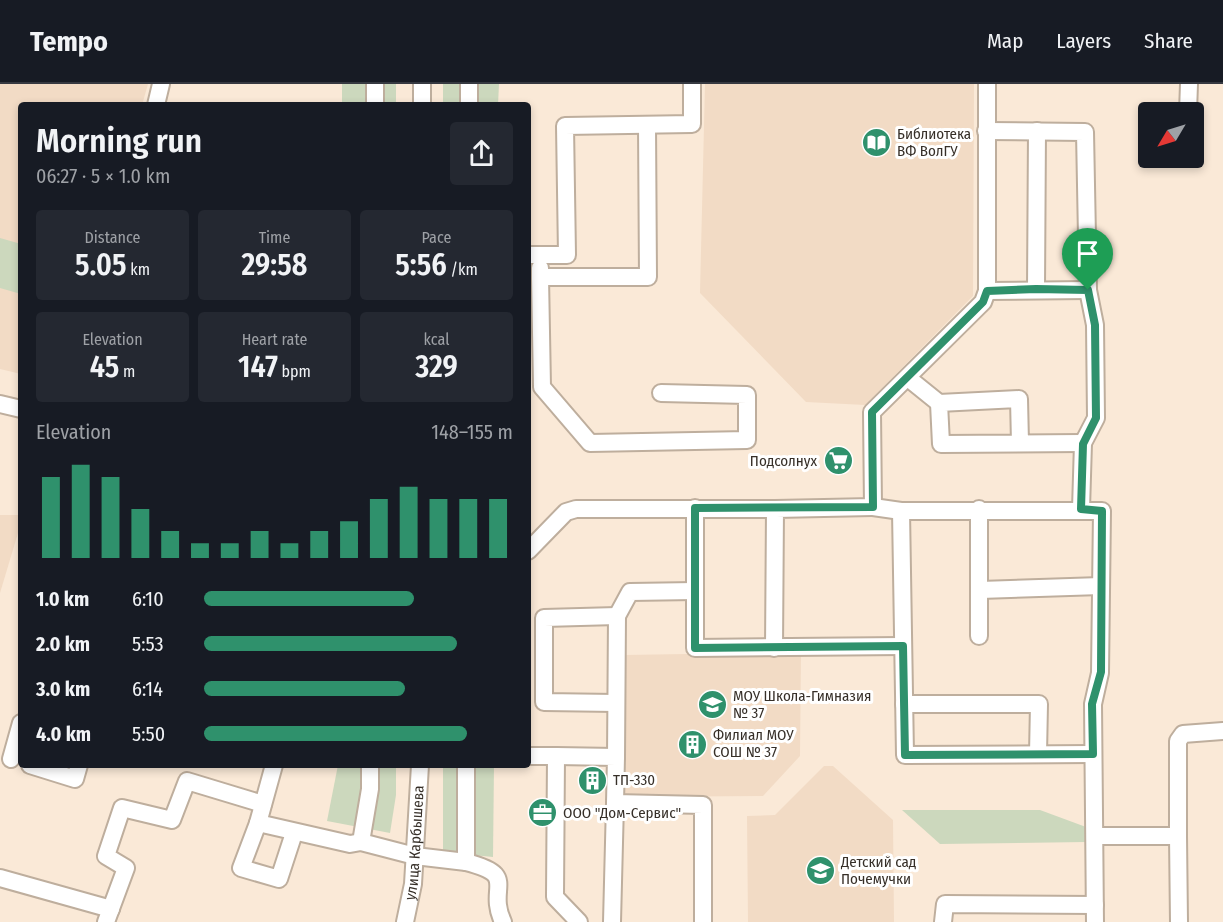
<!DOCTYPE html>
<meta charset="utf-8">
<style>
:root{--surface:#171b24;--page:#242831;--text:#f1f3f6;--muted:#9ea1a6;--line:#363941;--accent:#2f916c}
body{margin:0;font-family:"Fira Sans Condensed",sans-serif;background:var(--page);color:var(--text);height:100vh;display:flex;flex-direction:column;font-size:22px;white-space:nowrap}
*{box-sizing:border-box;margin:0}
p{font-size:20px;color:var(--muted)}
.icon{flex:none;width:33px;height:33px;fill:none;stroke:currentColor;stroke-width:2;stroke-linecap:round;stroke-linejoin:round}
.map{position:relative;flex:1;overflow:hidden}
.details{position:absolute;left:18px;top:18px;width:513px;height:666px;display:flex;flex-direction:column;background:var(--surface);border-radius:6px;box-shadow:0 3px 9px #0003}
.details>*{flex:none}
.needle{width:39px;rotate:232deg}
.controls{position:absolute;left:1138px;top:18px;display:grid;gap:12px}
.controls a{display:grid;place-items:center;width:66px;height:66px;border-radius:6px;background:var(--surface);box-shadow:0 3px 9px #0003;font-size:30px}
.pin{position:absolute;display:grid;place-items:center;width:51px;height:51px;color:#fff;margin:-62px -26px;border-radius:50% 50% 50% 0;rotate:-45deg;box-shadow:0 0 6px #0007}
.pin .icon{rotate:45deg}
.round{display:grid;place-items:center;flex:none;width:63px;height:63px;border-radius:6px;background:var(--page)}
.summary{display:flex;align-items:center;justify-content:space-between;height:102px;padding:0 18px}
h1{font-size:33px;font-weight:600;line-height:45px}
.metrics{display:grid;grid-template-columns:repeat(3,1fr);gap:9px;height:102px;padding:6px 18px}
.metrics div{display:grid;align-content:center;border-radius:6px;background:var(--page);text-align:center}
.metrics b{font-size:30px;font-weight:600}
.metrics small{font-size:16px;font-weight:400}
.metrics p{font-size:16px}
.chart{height:168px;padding:12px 18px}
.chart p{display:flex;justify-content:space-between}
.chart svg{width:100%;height:108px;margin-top:6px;stroke:var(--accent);stroke-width:6}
ul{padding:0 18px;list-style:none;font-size:20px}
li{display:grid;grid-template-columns:96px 72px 1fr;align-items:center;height:45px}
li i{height:15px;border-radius:8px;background:var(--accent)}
header{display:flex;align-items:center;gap:36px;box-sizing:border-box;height:84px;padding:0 30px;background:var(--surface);border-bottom:2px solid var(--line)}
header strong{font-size:28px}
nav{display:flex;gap:33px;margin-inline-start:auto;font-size:21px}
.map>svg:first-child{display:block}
.built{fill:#f2dbc5}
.green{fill:#ccd8bd}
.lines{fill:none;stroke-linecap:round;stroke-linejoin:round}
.minor-casing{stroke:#beae9d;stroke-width:20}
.minor{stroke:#fff;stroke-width:16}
.route-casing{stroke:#fff;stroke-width:12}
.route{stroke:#2f916c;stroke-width:8}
.labels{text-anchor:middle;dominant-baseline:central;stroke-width:6;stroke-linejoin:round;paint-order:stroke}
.poi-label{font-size:15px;fill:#362f28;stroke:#fff;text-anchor:start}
.street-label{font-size:15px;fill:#362f28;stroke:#fff}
</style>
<header>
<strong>Tempo</strong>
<nav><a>Map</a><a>Layers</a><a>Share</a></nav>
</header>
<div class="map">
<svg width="1223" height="838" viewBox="0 0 1223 838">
<rect width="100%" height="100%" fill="#fae9d7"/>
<g class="built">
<polygon points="0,0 148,0 142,21 21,21 21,290 0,285"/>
<polygon points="705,0 974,0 973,212 865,321 806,318 700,209"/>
<polygon points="0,431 21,431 21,439 0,509"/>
<polygon points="801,568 800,672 763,712 622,713 624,571"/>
<polygon points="824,682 833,682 893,736 894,838 748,838 747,732 775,731"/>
</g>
<g class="green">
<rect x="342" y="0" width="54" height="21"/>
<polygon points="443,0 499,0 498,21 443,21"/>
<polygon points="0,154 21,160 21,210 0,204"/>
<polygon points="338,681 396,681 396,711 390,749 327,737"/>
<polygon points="443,681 494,681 493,773 443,768"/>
<polygon points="902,726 1040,726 1086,743 1086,758 940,760"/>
</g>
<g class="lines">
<defs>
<g id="minor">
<polyline points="156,21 161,0"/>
<polyline points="375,21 375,0"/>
<polyline points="422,21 422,0"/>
<polyline points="469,21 469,0"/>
<polyline points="1188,28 1189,0"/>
<polyline points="986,47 1085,48 1088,206 1095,241 1096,334 1083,359 1081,425"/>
<polyline points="528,171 567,171 565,42 692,40 692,0"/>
<polyline points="540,184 540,193 648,193 647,41"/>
<polyline points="540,193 542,303 590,359 747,356 747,311 661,309"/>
<polyline points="1036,205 1037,47"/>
<polyline points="987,207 1088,206"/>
<polyline points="908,294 939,319"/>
<polyline points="0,320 21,325"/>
<polyline points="1020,359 1019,315 939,319 941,360 1083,359"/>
<polyline points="873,423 901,427 1102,427 1100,589 1093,620 1095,838"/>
<polyline points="695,424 695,564 903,562"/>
<polyline points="979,425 979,552"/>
<polyline points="901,427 905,671 1093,670"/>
<polyline points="528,467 566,428 576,425 775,425"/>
<polyline points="980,506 1101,502"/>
<polyline points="774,564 775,425 873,423 872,328 983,218 987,207 987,0"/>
<polyline points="616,619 544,618 544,534 617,532"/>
<polyline points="904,620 1039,620 1038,670"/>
<polyline points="528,672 556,672 555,813 579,838"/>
<polyline points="556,672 616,673 615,719 703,721 703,838"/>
<polyline points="616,673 617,532 630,508 695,507"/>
<polyline points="11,675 21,639"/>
<polyline points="30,681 75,695 79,681"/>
<polyline points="274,681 258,739 350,760 361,758 415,772 466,778 466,681"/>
<polyline points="258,739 241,784 279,795 294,749"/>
<polyline points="1095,752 1178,752 1178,657 1183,650 1223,647"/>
<polyline points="1178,752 1179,838"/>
<polyline points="361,758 370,705 370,681"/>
<path d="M466,778C520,792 486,802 503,838"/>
<polyline points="0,794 111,825"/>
<polyline points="106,838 126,784 106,772 122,724 172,736 187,697 263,720"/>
<path id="s1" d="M405,838L413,800L420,681"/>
<polyline points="612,838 615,719"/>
<polyline points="943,838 945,820 1095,821"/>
</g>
</defs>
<use href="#minor" class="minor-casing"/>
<use href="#minor" class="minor"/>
</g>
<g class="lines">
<defs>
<polygon id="route" points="1036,205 1088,206 1095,241 1096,334 1083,360 1081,425 1102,427 1101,588 1092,620 1093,670 905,671 903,562 695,564 695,424 873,423 872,328 983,218 987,207"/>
</defs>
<use href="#route" class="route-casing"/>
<use href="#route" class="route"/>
</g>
<defs>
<symbol id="library-disc" viewBox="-11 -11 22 22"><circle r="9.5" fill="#2f916c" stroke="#fff"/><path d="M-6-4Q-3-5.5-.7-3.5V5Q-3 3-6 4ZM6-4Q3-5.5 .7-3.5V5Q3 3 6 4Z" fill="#fff"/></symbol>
<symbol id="supermarket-disc" viewBox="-11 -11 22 22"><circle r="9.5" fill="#2f916c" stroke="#fff"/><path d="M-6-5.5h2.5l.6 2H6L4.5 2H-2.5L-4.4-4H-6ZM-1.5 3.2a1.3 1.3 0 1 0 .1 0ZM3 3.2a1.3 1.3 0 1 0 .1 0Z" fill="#fff"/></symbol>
<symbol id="school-disc" viewBox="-11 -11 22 22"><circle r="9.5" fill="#2f916c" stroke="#fff"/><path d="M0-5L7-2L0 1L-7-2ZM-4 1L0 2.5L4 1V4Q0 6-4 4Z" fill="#fff"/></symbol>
<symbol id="building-disc" viewBox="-11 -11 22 22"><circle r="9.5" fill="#2f916c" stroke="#fff"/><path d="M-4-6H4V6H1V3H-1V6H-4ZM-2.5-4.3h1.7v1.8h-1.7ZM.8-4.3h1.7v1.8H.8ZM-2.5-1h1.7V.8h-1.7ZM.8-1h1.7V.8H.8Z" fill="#fff"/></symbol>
<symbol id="office-disc" viewBox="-11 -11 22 22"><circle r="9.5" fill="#2f916c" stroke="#fff"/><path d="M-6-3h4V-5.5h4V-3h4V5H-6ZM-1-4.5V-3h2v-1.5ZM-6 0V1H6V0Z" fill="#fff"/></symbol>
</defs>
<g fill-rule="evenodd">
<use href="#library-disc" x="860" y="42" width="33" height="33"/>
<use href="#supermarket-disc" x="822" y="360" width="33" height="33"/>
<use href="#school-disc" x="696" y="604" width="33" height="33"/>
<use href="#building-disc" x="676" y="644" width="33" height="33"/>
<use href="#building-disc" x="576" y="680" width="33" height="33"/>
<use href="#office-disc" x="526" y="712" width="33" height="33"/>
<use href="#school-disc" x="804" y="770" width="33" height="33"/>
</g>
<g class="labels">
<g class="poi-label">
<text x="897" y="50">Библиотека<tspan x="897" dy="17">ВФ ВолГУ</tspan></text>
<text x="817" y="377" text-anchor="end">Подсолнух</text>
<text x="733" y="612">МОУ Школа-Гимназия<tspan x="733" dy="17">№ 37</tspan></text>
<text x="713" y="651">Филиал МОУ<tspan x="713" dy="17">СОШ № 37</tspan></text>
<text x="613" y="696">ТП-330</text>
<text x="563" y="729">ООО "Дом-Сервис"</text>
<text x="841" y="778">Детский сад<tspan x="841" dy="17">Почемучки</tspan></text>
</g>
<g class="street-label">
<text stroke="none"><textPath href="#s1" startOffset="80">улица Карбышева</textPath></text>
</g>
</g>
</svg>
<div class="controls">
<a><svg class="needle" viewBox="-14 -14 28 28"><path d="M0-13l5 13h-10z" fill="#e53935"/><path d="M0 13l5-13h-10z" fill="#9ea1a6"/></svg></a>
</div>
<div class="pin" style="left:1088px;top:206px;background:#1e9e55"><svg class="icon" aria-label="arrive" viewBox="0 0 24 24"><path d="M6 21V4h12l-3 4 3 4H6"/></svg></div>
<section class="details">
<div class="summary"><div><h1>Morning run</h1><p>06:27 · 5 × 1.0 km</p></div><a class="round"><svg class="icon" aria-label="share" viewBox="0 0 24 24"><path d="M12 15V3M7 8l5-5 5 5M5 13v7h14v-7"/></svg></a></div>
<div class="metrics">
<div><p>Distance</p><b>5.05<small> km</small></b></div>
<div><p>Time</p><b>29:58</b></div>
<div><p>Pace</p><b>5:56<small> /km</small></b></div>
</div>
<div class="metrics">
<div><p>Elevation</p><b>45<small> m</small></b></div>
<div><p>Heart rate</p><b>147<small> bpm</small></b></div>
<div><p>kcal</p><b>329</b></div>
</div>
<div class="chart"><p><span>Elevation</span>148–155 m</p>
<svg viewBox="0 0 160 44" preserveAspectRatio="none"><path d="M5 44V11M15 44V6M25 44V11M35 44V24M45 44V33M55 44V38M65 44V38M75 44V33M85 44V38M95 44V33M105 44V29M115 44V20M125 44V15M135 44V20M145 44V20M155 44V20"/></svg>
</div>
<ul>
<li><b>1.0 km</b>6:10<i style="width:68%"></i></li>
<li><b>2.0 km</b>5:53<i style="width:82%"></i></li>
<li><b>3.0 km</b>6:14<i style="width:65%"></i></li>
<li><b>4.0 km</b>5:50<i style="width:85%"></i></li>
</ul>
</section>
</div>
